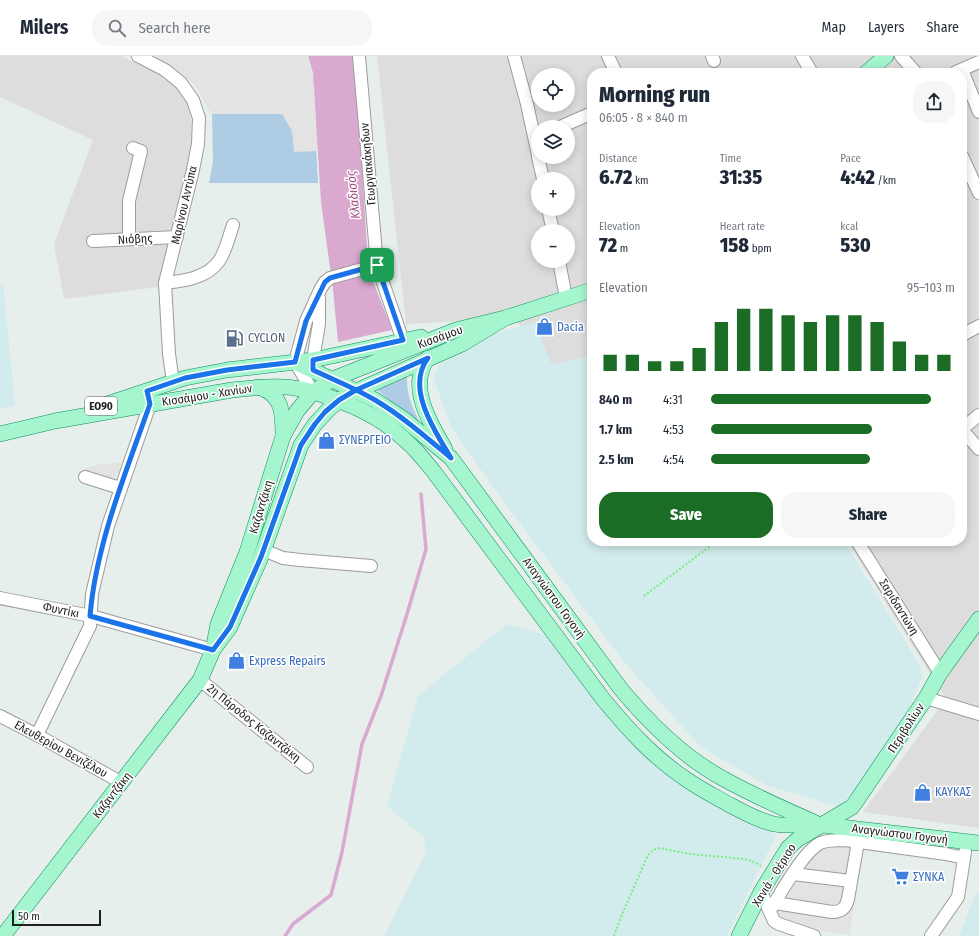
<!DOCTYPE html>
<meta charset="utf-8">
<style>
:root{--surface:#fff;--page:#f6f6f7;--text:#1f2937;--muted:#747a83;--line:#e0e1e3;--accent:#1b6c25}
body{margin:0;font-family:"Fira Sans Condensed",sans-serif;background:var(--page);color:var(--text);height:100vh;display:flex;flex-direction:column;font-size:15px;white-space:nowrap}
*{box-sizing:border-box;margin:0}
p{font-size:13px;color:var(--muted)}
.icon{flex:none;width:22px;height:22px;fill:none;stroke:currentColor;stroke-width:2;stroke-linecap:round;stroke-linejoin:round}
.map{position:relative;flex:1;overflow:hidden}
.sheet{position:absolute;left:587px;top:12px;width:380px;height:478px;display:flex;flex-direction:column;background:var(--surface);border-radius:16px;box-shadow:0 2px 10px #0003}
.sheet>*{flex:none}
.buttons{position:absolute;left:531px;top:12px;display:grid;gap:8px}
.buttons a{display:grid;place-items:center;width:44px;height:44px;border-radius:50%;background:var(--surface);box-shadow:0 2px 10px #0003;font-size:20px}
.scale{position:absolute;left:12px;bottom:10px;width:89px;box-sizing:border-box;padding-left:4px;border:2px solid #1f1f1f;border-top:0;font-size:11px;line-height:14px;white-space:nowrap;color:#1f1f1f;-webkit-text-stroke:3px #fff;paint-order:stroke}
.pin{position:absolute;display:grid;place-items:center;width:34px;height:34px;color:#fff;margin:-17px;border-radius:8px;box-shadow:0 2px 6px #0006}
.round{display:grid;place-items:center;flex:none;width:42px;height:42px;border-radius:16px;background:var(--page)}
.head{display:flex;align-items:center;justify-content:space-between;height:68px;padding:0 12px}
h1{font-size:22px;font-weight:800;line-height:30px}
.metrics{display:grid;grid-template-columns:repeat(3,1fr);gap:6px;height:68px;padding:4px 12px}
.metrics div{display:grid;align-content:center}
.metrics b{font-size:20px;font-weight:800}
.metrics small{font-size:11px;font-weight:400}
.metrics p{font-size:11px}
.chart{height:112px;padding:8px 12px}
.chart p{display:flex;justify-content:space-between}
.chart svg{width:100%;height:72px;margin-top:4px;stroke:var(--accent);stroke-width:6}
.primary-button{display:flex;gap:8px;margin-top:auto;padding:8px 12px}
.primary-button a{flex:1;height:46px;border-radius:16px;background:var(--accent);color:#fff;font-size:16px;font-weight:800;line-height:46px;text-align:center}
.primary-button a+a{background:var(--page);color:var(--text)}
ul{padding:0 12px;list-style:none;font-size:13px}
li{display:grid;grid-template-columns:64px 48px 1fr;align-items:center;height:30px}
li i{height:10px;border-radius:5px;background:var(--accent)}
header{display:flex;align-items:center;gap:24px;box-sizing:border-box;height:56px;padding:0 20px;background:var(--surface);border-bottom:1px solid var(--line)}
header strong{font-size:19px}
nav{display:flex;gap:22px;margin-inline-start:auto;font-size:14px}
.search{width:280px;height:36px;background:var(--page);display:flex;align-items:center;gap:10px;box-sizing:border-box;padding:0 14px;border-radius:16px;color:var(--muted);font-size:15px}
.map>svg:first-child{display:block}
.residential{fill:#dcdddc;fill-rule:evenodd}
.farmland{fill:#d2ebec}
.grass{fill:#afcce5}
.parking{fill:#e3e3e3}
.water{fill:#d9a9d0}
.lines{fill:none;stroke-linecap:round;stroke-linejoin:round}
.stream{stroke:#d9a9d0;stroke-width:3.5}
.minor-casing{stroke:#9c9c9c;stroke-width:14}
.major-casing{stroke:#0b8e5d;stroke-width:16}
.path{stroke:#76ef7d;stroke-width:2;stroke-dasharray:2 2;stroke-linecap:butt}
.minor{stroke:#fff;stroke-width:12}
.major{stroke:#a5f5ce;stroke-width:15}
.route-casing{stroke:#fff;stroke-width:8}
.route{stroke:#1a73e8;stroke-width:5}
.labels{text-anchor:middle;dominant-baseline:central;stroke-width:3;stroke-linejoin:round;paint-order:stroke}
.shield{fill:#fff;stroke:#626262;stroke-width:1}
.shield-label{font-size:11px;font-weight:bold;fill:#1f1f1f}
.street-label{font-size:12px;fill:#1f1f1f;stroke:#fff}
.shop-label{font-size:12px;fill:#366cbe;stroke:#fff;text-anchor:start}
.service-label{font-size:12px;fill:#4e5e75;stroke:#fff;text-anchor:start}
.water-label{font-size:13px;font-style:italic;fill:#a75281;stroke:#fff}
</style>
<header>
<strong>Milers</strong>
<div class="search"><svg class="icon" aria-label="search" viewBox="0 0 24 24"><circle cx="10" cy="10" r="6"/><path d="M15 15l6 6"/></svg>Search here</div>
<nav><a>Map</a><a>Layers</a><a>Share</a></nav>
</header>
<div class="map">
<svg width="979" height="880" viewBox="0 0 979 880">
<rect width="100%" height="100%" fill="#e6efeb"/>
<g class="residential">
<polygon points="0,0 121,0 162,20 174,28 181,36 187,47 191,60 192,88 158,231 64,243 54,188 93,84 0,41"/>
<path d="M377,0H979V772L863,756L946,643L847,485H962V17H592V299L552,309L514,262L406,268ZM538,19H568V49H538ZM538,71H568V101H538ZM538,123H568V153H538ZM538,175H568V205H538Z"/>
</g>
<g class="farmland">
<polygon points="0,228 3,228 15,349 0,353"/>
<polygon points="534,266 552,309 592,299 592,485 844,485 919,608 923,620 903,665 867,721 840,751 766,729 701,691 624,606 490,427 451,370 433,322 444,300 490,279"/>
<polygon points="507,568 550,580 633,688 692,737 776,779 727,880 384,880 426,796 424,782 387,749 418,640"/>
<polygon points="976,836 979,836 979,880 959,880"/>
</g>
<g class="grass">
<polygon points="155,0 306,0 312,18 318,127 209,127 213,105 212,58 195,28"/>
<path d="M407,318C406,337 411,348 419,365L418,367L376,333Z"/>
</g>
<g class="parking">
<polygon points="153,0 306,0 312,18 318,95 294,96 292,75 282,58 212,58 195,28"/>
<polygon points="122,407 114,425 90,424 85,412 102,408"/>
<polygon points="823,783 938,794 936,803 860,794 850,879 770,868 780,824 800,796"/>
</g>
<polygon class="water" points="308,0 355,0 368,207 373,225 392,274 338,286 333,233 321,146 313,17"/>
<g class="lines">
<polyline class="stream" points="285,880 293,868 331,839 342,796 362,688 381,640 407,558 426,493 421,438"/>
<defs>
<g id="minor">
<polyline points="138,0 165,14 181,27 193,44 199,62 198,88 193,114 165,227 169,298 173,326"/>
<polyline points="359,0 377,209 403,285"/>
<polyline points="514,0 527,48 538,99"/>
<polyline points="608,0 616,17"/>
<polyline points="712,0 714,5"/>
<polyline points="802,0 812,17"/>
<polyline points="901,0 916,17"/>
<polyline points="962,14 979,56"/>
<polyline points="956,16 979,6"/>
<polyline points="560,71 592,57"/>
<polyline points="962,100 979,137"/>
<polyline points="538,101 543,123"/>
<polyline points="548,153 553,175"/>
<polyline points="129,183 129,145 141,95 133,92"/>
<polyline points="93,185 177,181"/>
<polyline points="559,205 566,242"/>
<path d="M165,227C184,225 207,222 219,205C226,195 229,180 233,169"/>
<polyline points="962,279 979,270"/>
<polyline points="313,311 313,304 319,268 319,242"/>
<polyline points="313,336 295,306 306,265 321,232 325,226 330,222 377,209"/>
<polyline points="962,373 979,359"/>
<polyline points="962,374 979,393"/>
<polyline points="85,421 120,432"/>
<polyline points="857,485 940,617"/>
<polyline points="263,494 283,502 300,504 371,510"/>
<polyline points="0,542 91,560 213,594"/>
<polyline points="200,624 307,711"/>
<polyline points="926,642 979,658"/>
<polyline points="0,660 37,679 122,727"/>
<polyline points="37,679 90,570 92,538 108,470 150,348 149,342"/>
<polyline points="793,818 851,825"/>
<polyline points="761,836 774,865 779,868 814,880"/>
<path d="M775,847L832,856C841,856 846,852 848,843L858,786"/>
<path d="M770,854C781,837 803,796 820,787C827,784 837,784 845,784L946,798L964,802"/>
<polyline points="931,880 958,841 965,796"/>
</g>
<g id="major">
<polyline points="866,17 886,0"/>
<path d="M428,302C407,330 430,367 445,393"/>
<path d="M295,306L375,344L405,364L451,402L620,632C649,667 682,700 722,722C752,739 784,753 816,767"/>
<path d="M258,331C283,338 283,358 283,380"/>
<polyline points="107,348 185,322 227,314 313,304 421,281"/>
<path d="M0,378L55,365L232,334C249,332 266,330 284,331C295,331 306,334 317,337C349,347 380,360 405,384C416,393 425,405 434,416L603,643C627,672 652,700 683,721C698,732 714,740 730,749C744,756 759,765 774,768C790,771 807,767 823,769C875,775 927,781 979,787"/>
<polyline points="214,589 218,568 247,496 283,380 297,355 313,336 333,323 456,274 505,262 592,234"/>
<polyline points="3,880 200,624 213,594 230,571 261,501 301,389 315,368 330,352 347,339 462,288 505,262"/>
<polyline points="739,880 761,836 788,792 798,783 852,751 855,747 926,642 940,617 979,563"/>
</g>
</defs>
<use href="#minor" class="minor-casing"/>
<use href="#major" class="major-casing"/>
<g class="path">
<polyline points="644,540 717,485"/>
<polyline points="614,880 623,856 648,799 653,794 659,792 690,798 744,803 752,805 761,810"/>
</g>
<use href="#minor" class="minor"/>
<use href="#major" class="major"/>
</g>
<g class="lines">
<defs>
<path id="route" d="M377,209L330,222L325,226L306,265L295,306L227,314L185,322L147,335L150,348C126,416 96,488 90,560L213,594L230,571L261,501L301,389L315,368L325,356L339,344L356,334L428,302C405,332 435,375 451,402C426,381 402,360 375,344C355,332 334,324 313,314V304L403,284L377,209"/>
</defs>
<use href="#route" class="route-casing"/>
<use href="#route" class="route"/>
</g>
<defs>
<symbol id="shop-bare" viewBox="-9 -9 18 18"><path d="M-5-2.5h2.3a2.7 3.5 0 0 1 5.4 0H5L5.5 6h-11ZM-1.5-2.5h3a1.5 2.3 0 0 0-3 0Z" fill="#3f7fe0" stroke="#fff" stroke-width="2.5" paint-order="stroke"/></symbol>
<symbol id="fuel-bare" viewBox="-9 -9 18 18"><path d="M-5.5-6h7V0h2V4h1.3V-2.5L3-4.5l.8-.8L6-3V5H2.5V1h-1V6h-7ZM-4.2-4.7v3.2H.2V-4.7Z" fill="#5c6f8a" stroke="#fff" stroke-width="2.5" paint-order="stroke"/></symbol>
<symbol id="supermarket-bare" viewBox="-9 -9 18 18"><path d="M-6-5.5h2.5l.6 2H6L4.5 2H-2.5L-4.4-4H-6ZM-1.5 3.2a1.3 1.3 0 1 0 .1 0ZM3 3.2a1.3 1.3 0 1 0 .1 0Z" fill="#3f7fe0" stroke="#fff" stroke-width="2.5" paint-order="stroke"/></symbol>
</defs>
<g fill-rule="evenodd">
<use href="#shop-bare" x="532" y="258" width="25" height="25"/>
<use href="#fuel-bare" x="222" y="270" width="25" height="25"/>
<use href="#shop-bare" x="314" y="372" width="25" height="25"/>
<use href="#shop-bare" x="224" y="592" width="25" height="25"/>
<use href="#shop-bare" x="910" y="724" width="25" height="25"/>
<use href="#supermarket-bare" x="888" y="808" width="25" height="25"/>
</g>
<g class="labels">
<rect class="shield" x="85" y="341" width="32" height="18" rx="3"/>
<g class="shield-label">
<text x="101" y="350">ΕΟ90</text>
</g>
<g class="street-label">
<text transform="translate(368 108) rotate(-95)">Γεωργιακάκηδων</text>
<text transform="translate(184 149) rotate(-77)">Μαρίνου Αντύπα</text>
<text transform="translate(135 183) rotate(-3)">Νιόβης</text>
<text transform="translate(440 281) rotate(-20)">Κισσάμου</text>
<text transform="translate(207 339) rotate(-9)">Κισσάμου - Χανίων</text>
<text transform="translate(261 451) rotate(-73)">Καζαντζάκη</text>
<text transform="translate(554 542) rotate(54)">Αναγνώστου Γογονή</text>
<text transform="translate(899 551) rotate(58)">Σαριδαντώνη</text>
<text transform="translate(61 554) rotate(12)">Φυντίκι</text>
<text transform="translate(254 667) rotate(39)">2η Πάροδος Καζαντζάκη</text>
<text transform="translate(906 672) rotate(-57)">Περιβολίων</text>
<text transform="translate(61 693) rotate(29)">Ελευθερίου Βενιζέλου</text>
<text transform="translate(112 739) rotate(-52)">Καζαντζάκη</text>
<text transform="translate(900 778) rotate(7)">Αναγνώστου Γογονή</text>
<text transform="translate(774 819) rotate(-58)">Χανιά - Θέρισο</text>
</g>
<g class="shop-label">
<text x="557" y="271">Dacia</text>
<text x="339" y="384">ΣΥΝΕΡΓΕΙΟ</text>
<text x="249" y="605">Express Repairs</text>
<text x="935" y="736">ΚΑΥΚΑΣ</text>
<text x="913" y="821">ΣΥΝΚΑ</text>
</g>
<g class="service-label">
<text x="248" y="282">CYCLON</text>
</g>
<g class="water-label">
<text transform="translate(353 139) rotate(-96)">Κλαδισός</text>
</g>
</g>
</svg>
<div class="buttons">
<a><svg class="icon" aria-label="locate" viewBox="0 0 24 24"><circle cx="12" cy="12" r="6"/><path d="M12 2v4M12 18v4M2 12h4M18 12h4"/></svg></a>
<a><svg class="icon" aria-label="layers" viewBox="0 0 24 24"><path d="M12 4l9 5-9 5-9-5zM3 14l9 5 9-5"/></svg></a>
<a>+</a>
<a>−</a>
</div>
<div class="scale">50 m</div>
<div class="pin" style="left:377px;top:209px;background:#1e9e55"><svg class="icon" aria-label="arrive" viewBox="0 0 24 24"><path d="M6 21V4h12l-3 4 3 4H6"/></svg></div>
<section class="sheet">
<div class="head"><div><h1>Morning run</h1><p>06:05 · 8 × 840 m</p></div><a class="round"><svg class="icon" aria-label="share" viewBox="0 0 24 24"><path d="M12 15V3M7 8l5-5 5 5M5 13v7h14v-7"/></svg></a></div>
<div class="metrics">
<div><p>Distance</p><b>6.72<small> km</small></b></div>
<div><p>Time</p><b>31:35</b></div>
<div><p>Pace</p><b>4:42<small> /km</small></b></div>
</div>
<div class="metrics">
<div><p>Elevation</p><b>72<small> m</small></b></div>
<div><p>Heart rate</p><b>158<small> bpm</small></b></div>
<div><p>kcal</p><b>530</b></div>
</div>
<div class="chart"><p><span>Elevation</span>95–103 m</p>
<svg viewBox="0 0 160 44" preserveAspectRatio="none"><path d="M5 44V34M15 44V34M25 44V38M35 44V38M45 44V30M55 44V14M65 44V6M75 44V6M85 44V10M95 44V14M105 44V10M115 44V10M125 44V14M135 44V26M145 44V34M155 44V34"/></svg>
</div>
<ul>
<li><b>840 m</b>4:31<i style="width:90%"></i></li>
<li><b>1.7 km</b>4:53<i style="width:66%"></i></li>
<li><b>2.5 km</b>4:54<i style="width:65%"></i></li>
</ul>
<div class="primary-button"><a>Save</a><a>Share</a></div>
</section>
</div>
